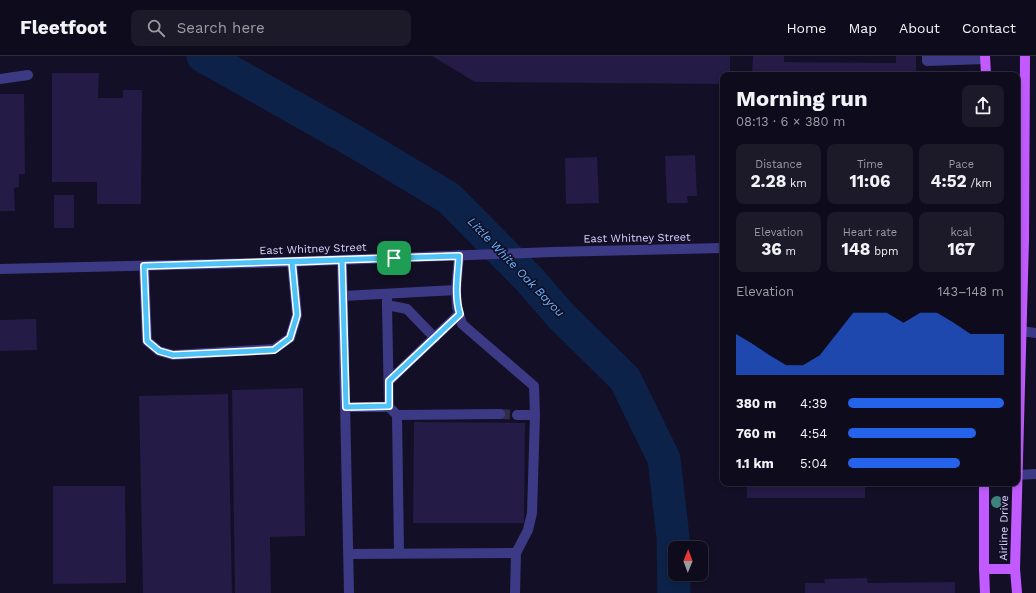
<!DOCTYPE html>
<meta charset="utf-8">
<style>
:root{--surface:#0e0b1c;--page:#1c1929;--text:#f1f3f6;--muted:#9b9ba3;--line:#2e2b3b;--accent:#2563eb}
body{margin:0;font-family:"Work Sans",sans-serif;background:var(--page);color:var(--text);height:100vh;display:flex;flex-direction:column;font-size:15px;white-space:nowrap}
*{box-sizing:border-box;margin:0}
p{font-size:13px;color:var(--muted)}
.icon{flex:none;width:22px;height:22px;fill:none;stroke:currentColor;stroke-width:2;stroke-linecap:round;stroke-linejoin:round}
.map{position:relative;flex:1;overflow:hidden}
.sheet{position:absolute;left:720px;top:16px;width:300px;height:414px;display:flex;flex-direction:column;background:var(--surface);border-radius:8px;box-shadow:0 2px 6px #0003,0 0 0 1px var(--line)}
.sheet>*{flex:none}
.needle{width:26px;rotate:1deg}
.controls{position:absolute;left:668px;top:485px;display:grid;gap:8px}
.controls a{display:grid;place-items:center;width:40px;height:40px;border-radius:8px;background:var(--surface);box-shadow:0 2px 6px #0003,0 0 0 1px var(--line);font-size:20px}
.pin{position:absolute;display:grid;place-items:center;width:34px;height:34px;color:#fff;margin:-17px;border-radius:8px;box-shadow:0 2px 6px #0006}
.round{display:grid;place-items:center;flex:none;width:42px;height:42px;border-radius:8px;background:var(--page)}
.headline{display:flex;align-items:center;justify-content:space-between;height:68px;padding:0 16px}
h1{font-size:22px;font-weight:700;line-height:30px}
.stats{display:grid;grid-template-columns:repeat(3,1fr);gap:6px;height:68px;padding:4px 16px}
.stats div{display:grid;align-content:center;border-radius:8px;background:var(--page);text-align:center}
.stats b{font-size:17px;font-weight:700}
.stats small{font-size:11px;font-weight:400}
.stats p{font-size:11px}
.chart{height:112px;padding:8px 16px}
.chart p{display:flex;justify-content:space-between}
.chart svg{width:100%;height:72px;margin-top:4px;fill:var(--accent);opacity:.7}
ul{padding:0 16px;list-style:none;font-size:13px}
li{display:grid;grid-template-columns:64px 48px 1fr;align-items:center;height:30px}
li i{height:10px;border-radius:5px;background:var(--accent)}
header{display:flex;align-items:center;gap:24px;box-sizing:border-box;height:56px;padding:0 20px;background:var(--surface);border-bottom:1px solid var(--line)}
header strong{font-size:19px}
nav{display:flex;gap:22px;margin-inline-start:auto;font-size:14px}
.search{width:280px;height:36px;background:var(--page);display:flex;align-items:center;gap:10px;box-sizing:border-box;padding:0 14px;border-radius:8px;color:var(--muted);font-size:15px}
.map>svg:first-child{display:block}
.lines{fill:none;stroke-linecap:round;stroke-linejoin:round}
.river{stroke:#0c2248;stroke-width:33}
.building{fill:#241b47}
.minor-tunnel{stroke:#312d47;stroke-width:10;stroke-dasharray:10 5;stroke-linecap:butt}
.minor{stroke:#3d3a85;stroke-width:10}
.major{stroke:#c25bff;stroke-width:10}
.tree{fill:#3d827b}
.route-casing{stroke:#fff;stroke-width:8}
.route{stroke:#4fc3f7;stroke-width:5}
.labels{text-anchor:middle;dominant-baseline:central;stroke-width:3.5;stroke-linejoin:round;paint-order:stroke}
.street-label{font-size:11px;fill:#d9d4ff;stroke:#130f26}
.water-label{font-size:12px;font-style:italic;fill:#62b6ff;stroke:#130f26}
</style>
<header>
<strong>Fleetfoot</strong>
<div class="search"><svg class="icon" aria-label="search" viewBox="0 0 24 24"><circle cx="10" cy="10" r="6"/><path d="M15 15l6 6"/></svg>Search here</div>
<nav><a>Home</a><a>Map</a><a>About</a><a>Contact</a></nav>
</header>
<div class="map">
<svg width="1036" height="537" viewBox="0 0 1036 537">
<rect width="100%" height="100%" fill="#130f26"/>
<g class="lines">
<polyline class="river" points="203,0 354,85 449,142 529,223 561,260 625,323 664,403 673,481 674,537"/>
</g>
<g class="building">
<polygon points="432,0 730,0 730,19 723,19 723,28 475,26"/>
<polygon points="753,0 784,0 784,6 896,7 896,0 916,0 916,19 752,19"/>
<polygon points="52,17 99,17 98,42 123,42 123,34 142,34 141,148 97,148 97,126 52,126"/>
<polygon points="0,38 24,38 25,118 19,118 19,131 14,132 15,155 0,155"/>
<polygon points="695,99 697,140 687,140 688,147 667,147 665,100"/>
<polygon points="597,101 599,147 566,148 565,102"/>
<rect x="54" y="139" width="20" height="33"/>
<polygon points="36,263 37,294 0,295 0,264"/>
<polygon points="303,332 305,480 270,481 271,537 235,537 232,334"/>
<polygon points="228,338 232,537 143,537 139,340"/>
<polygon points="414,366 525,367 524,467 413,467"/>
<rect x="747" y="427" width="118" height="15"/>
<polygon points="53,430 125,430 126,527 53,528"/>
<polygon points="867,522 868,527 955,526 955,537 805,537 805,527 825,527 824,523"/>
</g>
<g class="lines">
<polyline class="minor-tunnel" points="500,358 517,359"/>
<g class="minor">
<polyline points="927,0 927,5 985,3"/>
<polyline points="0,23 28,19"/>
<polyline points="459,199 456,234 457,251 462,268 534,330 535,359 532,457 528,474 516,497 515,537"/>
<polyline points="342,204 349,537"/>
<polyline points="144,210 147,285 159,295 173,299 274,293 290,282 297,259 292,206"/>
<polyline points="0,213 260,207 552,196 723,192"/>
<polyline points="343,240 456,234"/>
<polyline points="387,243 387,249 407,253 435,282"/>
<polyline points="387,249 389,351 397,359 399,497"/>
<polyline points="1021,275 1036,277"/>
<polyline points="389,325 459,258"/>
<polyline points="346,351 389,351"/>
<polyline points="397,359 500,358"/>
<polyline points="517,359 535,359"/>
<polyline points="1017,419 1036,418"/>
<polyline points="349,498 516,497"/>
</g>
<g class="major">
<polyline points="985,0 986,19"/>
<polyline points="984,427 984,513 985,537"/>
<polyline points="984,513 1015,513"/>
<polyline points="1017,537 1015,513 1024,184 1025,0"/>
</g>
</g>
<circle class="tree" cx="997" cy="446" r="6"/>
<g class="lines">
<defs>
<path id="route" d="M394,202C311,205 228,208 144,210L147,285L159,295L173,299L274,294L290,282L297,259L292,206L342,204L346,351L389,350V325L460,258C454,239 458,219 459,200L394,202"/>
</defs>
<use href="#route" class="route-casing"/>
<use href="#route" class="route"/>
</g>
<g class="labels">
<g class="street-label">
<text transform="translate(637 182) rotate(-1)">East Whitney Street</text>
<text transform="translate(313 193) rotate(-2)">East Whitney Street</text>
<text transform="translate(1004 472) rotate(-89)">Airline Drive</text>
</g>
<g class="water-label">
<text transform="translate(516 211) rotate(46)">Little White Oak Bayou</text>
</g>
</g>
</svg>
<div class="controls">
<a><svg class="needle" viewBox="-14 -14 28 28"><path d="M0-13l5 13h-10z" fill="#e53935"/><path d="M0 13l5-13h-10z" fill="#9b9ba3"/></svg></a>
</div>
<div class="pin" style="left:394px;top:202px;background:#1e9e55"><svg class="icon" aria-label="arrive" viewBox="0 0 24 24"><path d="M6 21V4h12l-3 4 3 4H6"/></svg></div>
<section class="sheet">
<div class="headline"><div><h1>Morning run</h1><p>08:13 · 6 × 380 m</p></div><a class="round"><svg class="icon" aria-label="share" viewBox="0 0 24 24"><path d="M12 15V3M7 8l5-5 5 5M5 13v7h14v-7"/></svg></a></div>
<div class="stats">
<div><p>Distance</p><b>2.28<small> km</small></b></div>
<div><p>Time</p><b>11:06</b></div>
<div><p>Pace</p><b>4:52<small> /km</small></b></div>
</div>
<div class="stats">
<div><p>Elevation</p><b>36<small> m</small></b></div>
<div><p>Heart rate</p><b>148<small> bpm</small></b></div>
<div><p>kcal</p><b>167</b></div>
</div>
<div class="chart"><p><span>Elevation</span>143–148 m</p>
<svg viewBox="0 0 160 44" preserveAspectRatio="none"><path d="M0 44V19L10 25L20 32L30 38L40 38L50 32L60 19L70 6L80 6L90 6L100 12L110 6L120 6L130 12L140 19L150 19L160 19V44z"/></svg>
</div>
<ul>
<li><b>380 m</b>4:39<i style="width:100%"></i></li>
<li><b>760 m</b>4:54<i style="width:82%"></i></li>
<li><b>1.1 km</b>5:04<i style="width:72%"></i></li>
</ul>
</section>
</div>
